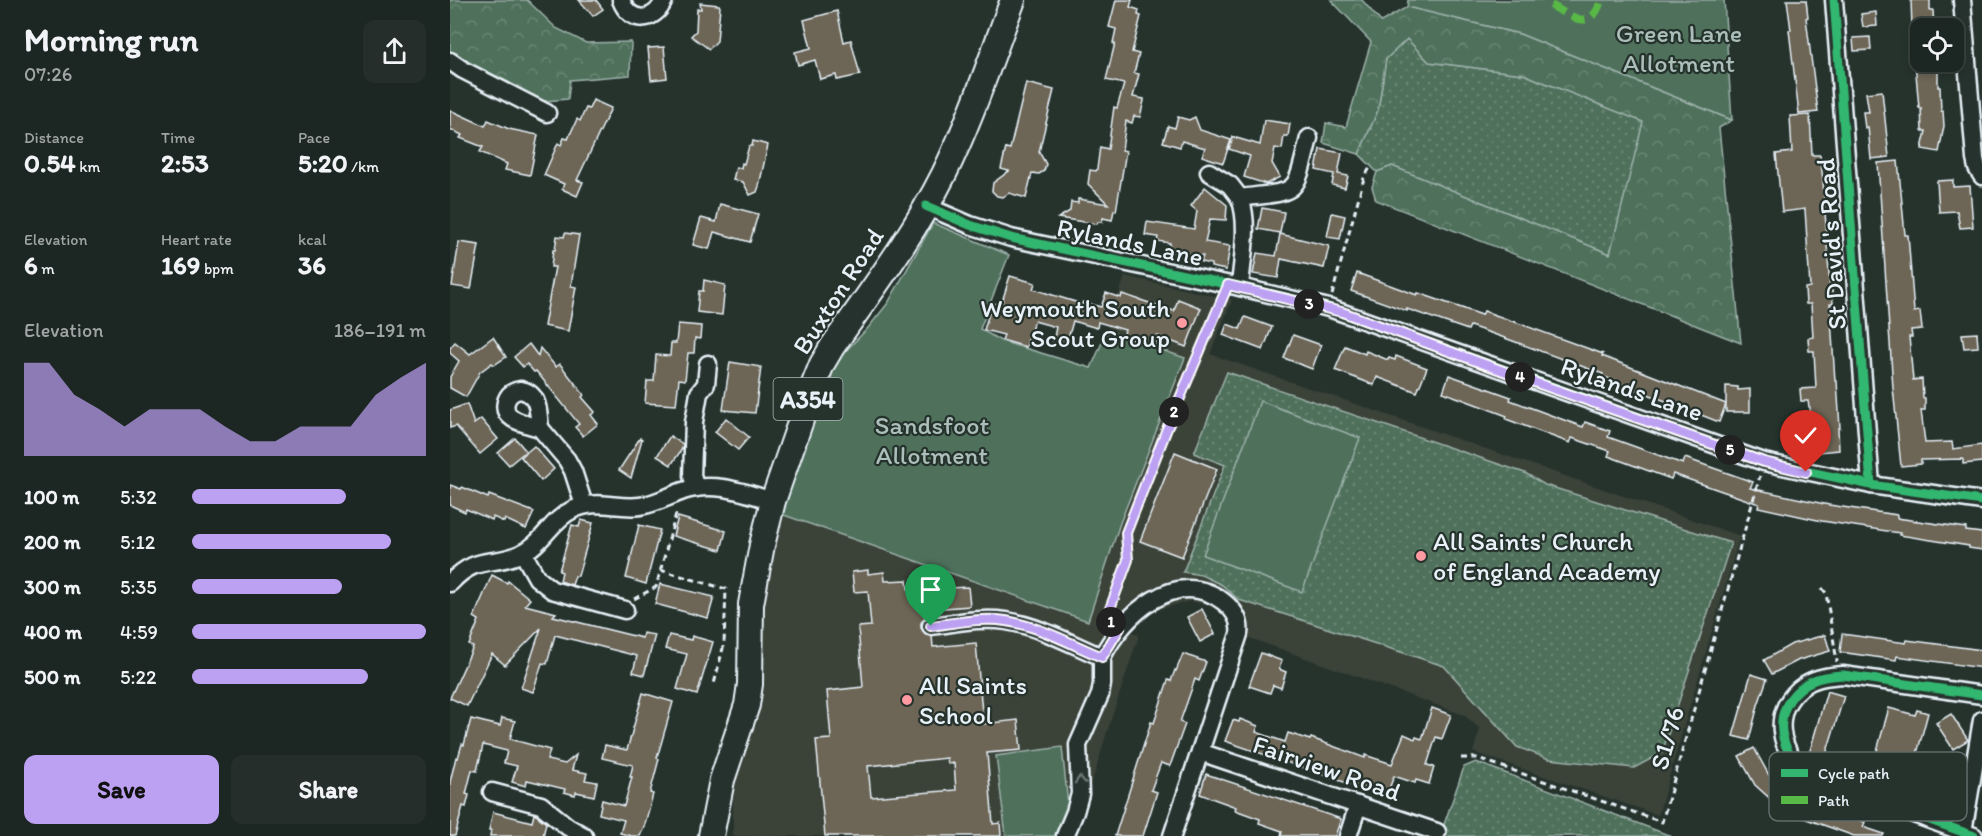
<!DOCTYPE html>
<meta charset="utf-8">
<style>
:root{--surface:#1c2622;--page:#252e2a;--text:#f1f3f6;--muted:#a0a5a5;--line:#3a4340;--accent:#bca0f2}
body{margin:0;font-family:Itim,sans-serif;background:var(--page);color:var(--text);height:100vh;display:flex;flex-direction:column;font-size:22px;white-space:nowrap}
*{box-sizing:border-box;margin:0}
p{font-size:20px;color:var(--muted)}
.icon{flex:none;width:33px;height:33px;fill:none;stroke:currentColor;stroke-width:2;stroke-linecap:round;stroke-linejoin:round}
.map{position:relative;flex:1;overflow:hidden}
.side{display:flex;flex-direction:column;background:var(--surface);width:450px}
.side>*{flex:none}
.fabs{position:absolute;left:1460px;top:18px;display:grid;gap:12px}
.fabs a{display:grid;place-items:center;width:54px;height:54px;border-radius:12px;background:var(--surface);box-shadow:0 3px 9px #0003,0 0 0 2px var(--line);font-size:30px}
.pin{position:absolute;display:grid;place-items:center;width:51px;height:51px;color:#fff;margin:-62px -26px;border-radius:50% 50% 50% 0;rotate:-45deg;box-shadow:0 0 6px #0007}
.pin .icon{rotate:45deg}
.km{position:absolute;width:30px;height:30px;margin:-15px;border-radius:50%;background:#222;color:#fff;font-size:16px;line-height:30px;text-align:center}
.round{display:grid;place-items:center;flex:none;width:63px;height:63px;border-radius:12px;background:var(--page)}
.overview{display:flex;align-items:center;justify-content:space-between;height:102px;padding:0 24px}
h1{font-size:33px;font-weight:800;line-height:45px}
.stats{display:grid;grid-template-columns:repeat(3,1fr);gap:9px;height:102px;padding:6px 24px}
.stats div{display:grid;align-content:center}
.stats b{font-size:26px;font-weight:800}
.stats small{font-size:16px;font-weight:400}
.stats p{font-size:16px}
.chart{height:168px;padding:12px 24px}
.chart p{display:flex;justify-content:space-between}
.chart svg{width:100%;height:108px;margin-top:6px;fill:var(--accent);opacity:.7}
.button{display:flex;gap:12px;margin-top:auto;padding:12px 24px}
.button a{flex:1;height:69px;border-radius:12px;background:var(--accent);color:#111;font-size:24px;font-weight:800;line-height:69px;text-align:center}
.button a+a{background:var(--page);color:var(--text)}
ul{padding:0 24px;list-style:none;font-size:20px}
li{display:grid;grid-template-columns:96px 72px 1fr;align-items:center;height:45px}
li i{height:15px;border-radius:8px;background:var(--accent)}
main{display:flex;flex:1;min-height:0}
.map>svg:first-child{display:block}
.built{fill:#3b4239}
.grass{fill:url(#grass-dots);stroke:#9cb1aa;stroke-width:1.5}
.forest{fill:url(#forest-crowns);stroke:#9cb1aa;stroke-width:1.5}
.garden{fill:#50715b;stroke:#9cb1aa;stroke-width:1.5}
.building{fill:#6d6555;stroke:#e8f1f8;stroke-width:1.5;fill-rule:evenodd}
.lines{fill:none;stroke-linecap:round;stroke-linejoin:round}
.minor-casing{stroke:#e8f1f8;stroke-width:21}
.highway-casing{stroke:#e8f1f8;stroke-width:28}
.path{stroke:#e8f1f8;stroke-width:3;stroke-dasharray:6 4.5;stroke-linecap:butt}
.minor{stroke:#26332d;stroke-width:16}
.highway{stroke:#26332d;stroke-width:24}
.quiet{stroke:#58b947;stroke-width:8;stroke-dasharray:15 8;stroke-linecap:butt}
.cycleway-casing{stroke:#26332d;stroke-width:13}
.cycleway{stroke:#33b770;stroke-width:9}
.oneway{stroke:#6a7674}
.route-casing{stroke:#fff;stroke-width:12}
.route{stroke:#bca0f2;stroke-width:8}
.poi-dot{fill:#ff9aa2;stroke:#26332d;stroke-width:2}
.labels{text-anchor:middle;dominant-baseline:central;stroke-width:4.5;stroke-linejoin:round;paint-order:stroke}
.shield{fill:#26332d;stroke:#aeb8bb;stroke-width:1.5}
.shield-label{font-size:24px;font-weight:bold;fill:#e8f1f8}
.park-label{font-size:26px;fill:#abbeb9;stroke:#26332d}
.street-label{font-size:26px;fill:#e8f1f8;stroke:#26332d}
.poi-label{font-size:26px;fill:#e8f1f8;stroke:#26332d;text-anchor:start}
.key{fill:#26332d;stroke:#606c6a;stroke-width:1.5}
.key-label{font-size:16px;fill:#e8f1f8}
</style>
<main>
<section class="side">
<div class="overview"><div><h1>Morning run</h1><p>07:26</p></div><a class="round"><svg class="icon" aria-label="share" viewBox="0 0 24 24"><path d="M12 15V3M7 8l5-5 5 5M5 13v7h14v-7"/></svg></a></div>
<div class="stats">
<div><p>Distance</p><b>0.54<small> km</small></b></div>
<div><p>Time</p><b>2:53</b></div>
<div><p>Pace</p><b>5:20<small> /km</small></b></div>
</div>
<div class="stats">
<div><p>Elevation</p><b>6<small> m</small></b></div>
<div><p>Heart rate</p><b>169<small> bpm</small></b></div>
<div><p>kcal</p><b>36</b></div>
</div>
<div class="chart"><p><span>Elevation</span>186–191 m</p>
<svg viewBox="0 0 160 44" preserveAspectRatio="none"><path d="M0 44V6L10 6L20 19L30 25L40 32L50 25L60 25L70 25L80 32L90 38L100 38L110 32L120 32L130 32L140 19L150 12L160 6V44z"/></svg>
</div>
<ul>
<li><b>100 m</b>5:32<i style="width:66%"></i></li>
<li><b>200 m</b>5:12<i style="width:85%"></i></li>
<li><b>300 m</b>5:35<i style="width:64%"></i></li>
<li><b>400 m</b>4:59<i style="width:100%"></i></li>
<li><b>500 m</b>5:22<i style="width:75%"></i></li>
</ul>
<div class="button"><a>Save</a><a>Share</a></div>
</section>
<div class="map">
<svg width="1532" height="836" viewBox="0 0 1532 836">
<defs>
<pattern id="grass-dots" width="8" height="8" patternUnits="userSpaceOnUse" patternTransform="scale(1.5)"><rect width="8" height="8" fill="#50715b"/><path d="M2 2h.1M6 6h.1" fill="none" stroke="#698673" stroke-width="1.8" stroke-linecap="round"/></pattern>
<pattern id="forest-crowns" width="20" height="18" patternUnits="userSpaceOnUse" patternTransform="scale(1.5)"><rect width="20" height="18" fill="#50715b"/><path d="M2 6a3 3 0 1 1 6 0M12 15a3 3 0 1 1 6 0" fill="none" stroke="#698673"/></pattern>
</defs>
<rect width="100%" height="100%" fill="#26332d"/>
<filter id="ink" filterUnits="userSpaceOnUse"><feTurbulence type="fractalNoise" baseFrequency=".0167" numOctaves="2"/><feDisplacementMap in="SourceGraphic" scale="12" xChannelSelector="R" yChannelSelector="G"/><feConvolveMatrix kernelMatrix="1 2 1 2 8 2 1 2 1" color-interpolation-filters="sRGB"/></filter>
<g filter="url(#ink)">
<polygon class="built" points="675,276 782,300 760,354 1290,536 1208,815 1023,752 1030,729 1014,715 780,631 778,621 773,613 753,604 740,601 710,609 700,614 682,632 689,635 655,738 646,770 621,836 283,836 283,791 303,704 313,577 331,514 638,621 670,523 735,358 657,331"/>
<g class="grass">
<polygon points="957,39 979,62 1073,74 1194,122 1160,254 942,166 927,172 909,154 928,110 936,59"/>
<polygon points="777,372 1075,473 1095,485 1281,543 1212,753 1184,768 1099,759 1067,747 994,666 830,613 789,600 772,585 751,575 733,572 775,465 744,453"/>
<polygon points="1026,762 1221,836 990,836 1014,767"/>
</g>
<g class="forest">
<polygon points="0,0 77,0 106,28 136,43 181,42 180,75 120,80 118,99 83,102 0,57"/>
<polygon points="881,0 912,0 931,22 957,7 1070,34 1282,120 1269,128 1291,343 926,200 922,187 927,172 942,166 1160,254 1193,122 1073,74 979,62 957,39 936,59 928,110 909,154 873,143 876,123 896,127 921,42"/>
</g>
<g class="garden">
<polygon points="958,0 1274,0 1282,120 1070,34 957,7"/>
<polygon points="483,223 559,255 530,329 551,341 641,368 657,331 735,358 670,523 638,621 331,514 380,367 418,328 438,303"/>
<polygon points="810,401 910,438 852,592 753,555"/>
<polygon points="612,747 618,805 605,836 556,836 546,756"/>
</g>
<g class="building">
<polygon points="129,0 146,0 153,9 143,16"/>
<polygon points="666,0 682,0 680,7 689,10 688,15 691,16 682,52 689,54 684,73 689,74 683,97 694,99 694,101 690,117 684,116 682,123 676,121 672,150 676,151 666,211 664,210 662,220 653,218 652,222 648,222 647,224 608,218 620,211 621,202 628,203 628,199 658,204 638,184 640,170 646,171 647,169 650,147 658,149 664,107 667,108 674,84 656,80 665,43 663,43 666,29 659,27"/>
<polygon points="1337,0 1356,0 1358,17 1356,18 1368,112 1349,114 1339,30 1341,30"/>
<polygon points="1461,0 1480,0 1480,10 1483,10 1484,28 1462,28"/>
<polygon points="250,3 269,5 270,7 267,41 259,49 241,36 246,31 247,9 251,9"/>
<polygon points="387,11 394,42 401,40 410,75 387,80 386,75 370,79 365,60 348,65 345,52 361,48 354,20"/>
<polygon points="1426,12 1427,26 1413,27 1411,14"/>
<polygon points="1420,37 1421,50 1404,51 1403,38"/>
<polygon points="214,47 217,78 201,80 198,48"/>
<polygon points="1465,62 1488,62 1488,87 1490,87 1491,111 1493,111 1494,126 1489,152 1472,149 1476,131 1472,131 1471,108 1469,108"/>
<polygon points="576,83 604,90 589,152 596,164 594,171 589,174 582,173 576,198 559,193 553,197 547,196 542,191 543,183 559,171 551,169 556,148 560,149"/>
<polygon points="1432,91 1439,157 1421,159 1418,127 1415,128 1413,112 1419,112 1416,93"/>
<polygon points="143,100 161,108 127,180 133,182 127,196 112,189 114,184 94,175 108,143 111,145 114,138 118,139 127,119 130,121 136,108 139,109"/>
<polygon points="0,110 35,126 38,120 59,129 88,135 80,175 55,170 57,164 30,152 33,147 10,138 12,135 0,129"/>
<polygon points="1360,115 1362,155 1370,155 1373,180 1380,290 1382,290 1383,304 1380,304 1385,381 1387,381 1390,428 1388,428 1389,450 1369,452 1369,444 1362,445 1360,407 1359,407 1358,401 1351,401 1350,389 1366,388 1364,351 1359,351 1358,338 1363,337 1361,304 1356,304 1355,288 1360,287 1355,209 1332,212 1326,154 1342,152 1340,116"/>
<polygon points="728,117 739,120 745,117 750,130 781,140 773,163 752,156 755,148 732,141 730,147 713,142 718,126 725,128"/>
<polygon points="814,120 840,124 838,136 834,136 832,149 825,148 822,163 830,177 816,184 794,177 800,156 779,149 783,137 810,145"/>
<polygon points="303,141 318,145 309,186 307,192 300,195 293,182 283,180 286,167 291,168 292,163 294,164 299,146 302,146"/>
<polygon points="870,149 892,153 888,174 898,176 895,188 882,185 884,174 866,170"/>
<polygon points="1448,161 1455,235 1458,235 1464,312 1470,311 1472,329 1461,330 1462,337 1459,337 1463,380 1472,379 1473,398 1475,398 1475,410 1471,410 1475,443 1502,442 1503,449 1532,445 1532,462 1513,464 1513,459 1471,460 1471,464 1451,466 1443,388 1428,163"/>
<polygon points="1503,180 1503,187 1520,186 1523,227 1510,228 1507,211 1489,212 1487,181"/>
<polygon points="755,187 777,205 776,220 760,219 755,242 780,246 776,270 761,267 761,264 751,262 753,256 719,251 720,243 707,241 708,237 695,235 697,222 744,229 747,211 741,206"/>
<polygon points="270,204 308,214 300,242 264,232 259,249 243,245 251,218 266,222"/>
<polygon points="812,208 834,212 830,233 808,229"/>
<polygon points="882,213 895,216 890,239 877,237"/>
<polygon points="115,233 129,235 121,286 126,287 118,331 94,326 105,267 101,267 103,250 105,250 107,236 114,237"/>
<polygon points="830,234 879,246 874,268 831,259 828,278 803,274 807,253 826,256"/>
<polygon points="9,242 29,245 21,289 2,286"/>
<polygon points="907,273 967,295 968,293 1032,315 1034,311 1065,322 1153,354 1152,356 1276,404 1269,422 1152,376 1153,374 1052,337 1020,326 1018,330 957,309 957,311 901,291"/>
<polygon points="560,276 585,283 583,289 632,304 633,302 651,307 656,293 671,298 672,294 724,311 728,299 751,308 736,347 708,336 704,348 673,337 675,330 648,322 647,328 623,321 616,346 603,342 606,327 584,321 576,347 552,340 554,335 534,330 542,303 551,305"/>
<polygon points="254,280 275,285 272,315 247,312 249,291 253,291"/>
<polygon points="795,317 822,327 813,350 773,335 777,324 790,329"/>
<polygon points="228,324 251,326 250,339 245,338 244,353 238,353 235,380 229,379 226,405 195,403 197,381 204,381 206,355 220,356 221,343 226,343"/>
<polygon points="1527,333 1528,347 1514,348 1512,334"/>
<polygon points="843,335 871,345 862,369 834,358"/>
<polygon points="43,337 56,357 44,365 42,363 30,372 16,397 0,388 0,377 9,361 0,353 0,348 5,342 20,354"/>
<polygon points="79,344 88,356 90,348 106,367 110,364 134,395 132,397 145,412 141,415 148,424 133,436 125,427 129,424 86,371 84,372 77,364 73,367 64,357"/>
<polygon points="895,346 915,354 916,351 938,360 939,358 945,360 946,356 977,368 967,392 927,377 924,385 885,370"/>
<polygon points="280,362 311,367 305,413 273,410"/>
<polygon points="999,375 1061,397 1060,400 1133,427 1135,422 1160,431 1158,437 1233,464 1235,458 1303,482 1300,488 1379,505 1447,515 1447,518 1516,528 1516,531 1532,533 1532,550 1519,548 1519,546 1449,535 1450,533 1372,521 1308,507 1309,504 1223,474 1221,479 1158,456 1160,451 1122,438 1120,443 1056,419 1057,416 993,392"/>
<polygon points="1276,386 1288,387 1288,390 1300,389 1300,412 1276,412"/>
<polygon points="17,404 24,424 31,419 48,439 30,454 6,426 0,428 0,410"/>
<polygon points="276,418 299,437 288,450 265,432"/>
<polygon points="220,436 233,444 232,449 221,465 207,456"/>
<polygon points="65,438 76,451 59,465 48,453"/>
<polygon points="190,438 192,439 181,478 169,470"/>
<polygon points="84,446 104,469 91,481 71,457"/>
<polygon points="725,452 767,469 732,557 690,541"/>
<polygon points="0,485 11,489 12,487 38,498 39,495 84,512 76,529 55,519 54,522 43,517 42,520 16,509 15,512 0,505"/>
<polygon points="228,517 276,531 271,550 223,536"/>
<polygon points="131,520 143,523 128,576 125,576 122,585 110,581 112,572 109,571 122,525 129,527"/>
<polygon points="189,525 210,530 196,584 176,578"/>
<path d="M418,570V574L434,572L435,581L457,580L458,589L499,585V588L518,587L520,606L481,609L482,615L474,618L471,623V628L477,635L482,636L483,647L526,643L533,724L568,720L571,750L537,753L543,824L550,823L551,836H375L366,740L381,739L377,691L413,687L408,627L421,626L418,591L404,592L402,572ZM497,758L498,764L504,763L506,790L421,797L418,766Z"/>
<polygon points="42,575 57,583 58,581 80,599 75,605 106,613 103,616 192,638 193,633 205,635 194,675 183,672 187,656 105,635 97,664 92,663 83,692 71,688 91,628 55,665 42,654 17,706 0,698 23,647 19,645 29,620 24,617"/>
<polygon points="210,584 264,597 258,618 205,604"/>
<polygon points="752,609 765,634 750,642 737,617"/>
<polygon points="1392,634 1456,643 1457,640 1532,650 1532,668 1447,656 1446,660 1390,652"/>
<polygon points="219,635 241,640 242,636 263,642 247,695 227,689 237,654 215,649"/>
<polygon points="1375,635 1380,651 1349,660 1322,674 1314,660 1342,644"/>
<polygon points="811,653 832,661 829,669 836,672 831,688 823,685 820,693 799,686"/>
<polygon points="733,654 756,662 749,681 745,679 743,685 730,722 735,724 720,766 711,763 709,768 701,790 707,792 693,836 665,836 701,722 704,723 718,680 721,681 725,670 726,671"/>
<polygon points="1301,674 1317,679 1308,705 1299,740 1283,736"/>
<polygon points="1377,691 1394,696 1375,758 1359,754"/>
<polygon points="193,693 223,702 207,758 209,759 200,793 203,794 195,824 190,836 181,836 170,833 174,820 149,814 152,800 174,806 182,777 180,777 183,765 152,758 155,745 177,750"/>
<polygon points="982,708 1001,715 992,739 986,737 977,765 984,767 979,784 966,780 965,783 944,776 937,794 933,793 932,795 775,741 783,720 789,722 790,719 808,726 806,732 835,742 838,733 860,740 861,738 915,758 915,755 942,764 954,734 965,739 966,737 972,739"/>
<polygon points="1439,708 1465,715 1467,710 1478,713 1464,765 1463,763 1458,781 1423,771 1428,754 1426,754"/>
<polygon points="1501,714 1518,740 1503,749 1486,723"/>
<polygon points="52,718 65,721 60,739 100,750 97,760 115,764 126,755 122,770 137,773 135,780 147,782 144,796 126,792 125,795 114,792 115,789 77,780 76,786 62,782 67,766 54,763 57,751 33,745 27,771 22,770 16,794 19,795 16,807 13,806 5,836 0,836 0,782 6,757 8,758 12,744 14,745 21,719 50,726"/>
<polygon points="1304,748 1320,777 1344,797 1415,822 1413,827 1434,834 1433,836 1404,836 1334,811 1305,785 1289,756"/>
<polygon points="756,774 891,819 885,836 831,836 832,831 809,823 810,819 785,810 786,807 750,794"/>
<polygon points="43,812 82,822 84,814 86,815 96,823 93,836 40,836 41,830 39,830"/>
</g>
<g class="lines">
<defs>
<g id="minor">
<path d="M171,0C180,24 205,23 214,0"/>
<polyline points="1384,0 1421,485"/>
<polyline points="1512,0 1525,159 1527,168 1532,176"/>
<polyline points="0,61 13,70 97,113"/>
<path d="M759,172L780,185L790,198C850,190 844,198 859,138"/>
<polyline points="476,206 520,225 561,238 790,287 879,308 1314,462 1421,485 1532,501"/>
<path d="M790,287C792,259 800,225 790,198"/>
<path d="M70,390C90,393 88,413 90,428C78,424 51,421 56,402C58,394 64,391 70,390Z"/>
<polyline points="90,428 117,460 123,471 134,505"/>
<polyline points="246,488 242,476 244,422 249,393 256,384 258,364"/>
<polyline points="73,553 87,578 102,590 175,610"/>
<path d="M0,583C27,554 41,567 70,554C92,545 101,520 122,510C147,498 165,509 190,506C205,504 219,496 233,491C264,481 293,492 323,501"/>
<path d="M481,626C505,623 532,617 556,621C589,626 621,644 652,657C673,615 727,565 774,602C784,610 791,621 789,634L722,836"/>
<polyline points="750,752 987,832"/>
<polyline points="42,792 91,805 118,827 134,836"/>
<polyline points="1513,832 1532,720"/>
<polyline points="615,836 625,812 630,794 628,745 650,695 652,684 652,657"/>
<polyline points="898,836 908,805"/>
<path d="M1524,836L1362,777C1328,755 1318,709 1356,684C1367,677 1380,676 1393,675L1532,695"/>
</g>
<path id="highway" d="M261,836L272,780L297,705L300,684L301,604L312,545L323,501L360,394L372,364L382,347C421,291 463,236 494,174C521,119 541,58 563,0"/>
</defs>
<use href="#minor" class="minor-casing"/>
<use href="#highway" class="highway-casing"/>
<g class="path">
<polyline points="882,295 914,178 921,166"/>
<polyline points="210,570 276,589 274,644 264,684"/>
<polyline points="1372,588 1376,593 1387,662"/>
<polyline points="184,599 206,587 227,510"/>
<polyline points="660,619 658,614 678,560 676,533 716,431 772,298"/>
<polyline points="1011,758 1027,758 1212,822 1310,476"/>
</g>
<use href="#minor" class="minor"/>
<use href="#highway" class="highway"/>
<path class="quiet" d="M1101,5C1121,17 1142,33 1151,0"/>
<defs>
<g id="cycleway">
<polyline points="1384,0 1421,485"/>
<polyline points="476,206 520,225 561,238 790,287 879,308 1314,462 1421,485 1532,501"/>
<path d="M1524,836L1362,777C1328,755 1318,709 1356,684C1367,677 1380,676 1393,675L1532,695"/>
</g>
</defs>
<use href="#cycleway" class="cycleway-casing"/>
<use href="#cycleway" class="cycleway"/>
</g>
<defs><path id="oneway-chevron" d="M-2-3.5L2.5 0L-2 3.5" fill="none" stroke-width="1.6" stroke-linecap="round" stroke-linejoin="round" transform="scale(1.5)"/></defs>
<use class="oneway" href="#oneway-chevron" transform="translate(630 780) rotate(-94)"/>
</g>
<g class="lines" filter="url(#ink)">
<defs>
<path id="route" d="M481,626C505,623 532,617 556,621C589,626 621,644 652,657L670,628L661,622L658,614L678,560L676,533L716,431L778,285L892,312L1078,380L1314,462L1356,472"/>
</defs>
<use href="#route" class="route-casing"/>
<use href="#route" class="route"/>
</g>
<g class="poi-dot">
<circle cx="732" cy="323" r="6"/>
<circle cx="971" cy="556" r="6"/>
<circle cx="457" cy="700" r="6"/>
</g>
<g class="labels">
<rect class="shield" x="323.5" y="378" width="69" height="42" rx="4.5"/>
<g class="shield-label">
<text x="358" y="399">A354</text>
</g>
<g class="park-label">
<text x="1229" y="33">Green Lane<tspan x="1229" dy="30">Allotment</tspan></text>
<text x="482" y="425">Sandsfoot<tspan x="482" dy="30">Allotment</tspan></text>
</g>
<g class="street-label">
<text transform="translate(680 242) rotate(12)">Rylands Lane</text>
<text transform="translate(1381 244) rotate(-94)">St David's Road</text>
<text transform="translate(388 291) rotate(-57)">Buxton Road</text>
<text transform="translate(1182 389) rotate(19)">Rylands Lane</text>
<text transform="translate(1217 738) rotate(-74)">S1/76</text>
<text transform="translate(877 768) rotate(19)">Fairview Road</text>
</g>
<g class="poi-label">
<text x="720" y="308" text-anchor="end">Weymouth South<tspan x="720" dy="30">Scout Group</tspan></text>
<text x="983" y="541">All Saints' Church<tspan x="983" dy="30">of England Academy</tspan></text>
<text x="469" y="685">All Saints<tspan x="469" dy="30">School</tspan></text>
</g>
</g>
<rect x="1319" y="752" width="198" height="69" rx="9" class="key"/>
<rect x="1331" y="769" width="27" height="8" fill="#33b770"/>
<rect x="1331" y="796" width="27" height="8" fill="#58b947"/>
<g class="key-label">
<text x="1368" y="779">Cycle path</text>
<text x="1368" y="806">Path</text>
</g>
</svg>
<div class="fabs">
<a><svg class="icon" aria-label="locate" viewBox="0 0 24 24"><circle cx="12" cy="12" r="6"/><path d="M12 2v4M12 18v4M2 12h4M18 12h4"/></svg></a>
</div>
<div class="pin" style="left:481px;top:626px;background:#1e9e55"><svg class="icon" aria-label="arrive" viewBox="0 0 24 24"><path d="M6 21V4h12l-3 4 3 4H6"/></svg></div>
<div class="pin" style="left:1356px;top:472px;background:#d93025"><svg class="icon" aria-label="check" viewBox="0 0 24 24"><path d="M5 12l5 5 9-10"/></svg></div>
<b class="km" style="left:661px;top:622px">1</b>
<b class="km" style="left:724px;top:412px">2</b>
<b class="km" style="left:859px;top:304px">3</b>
<b class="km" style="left:1070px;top:377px">4</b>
<b class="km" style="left:1280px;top:450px">5</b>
</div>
</main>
